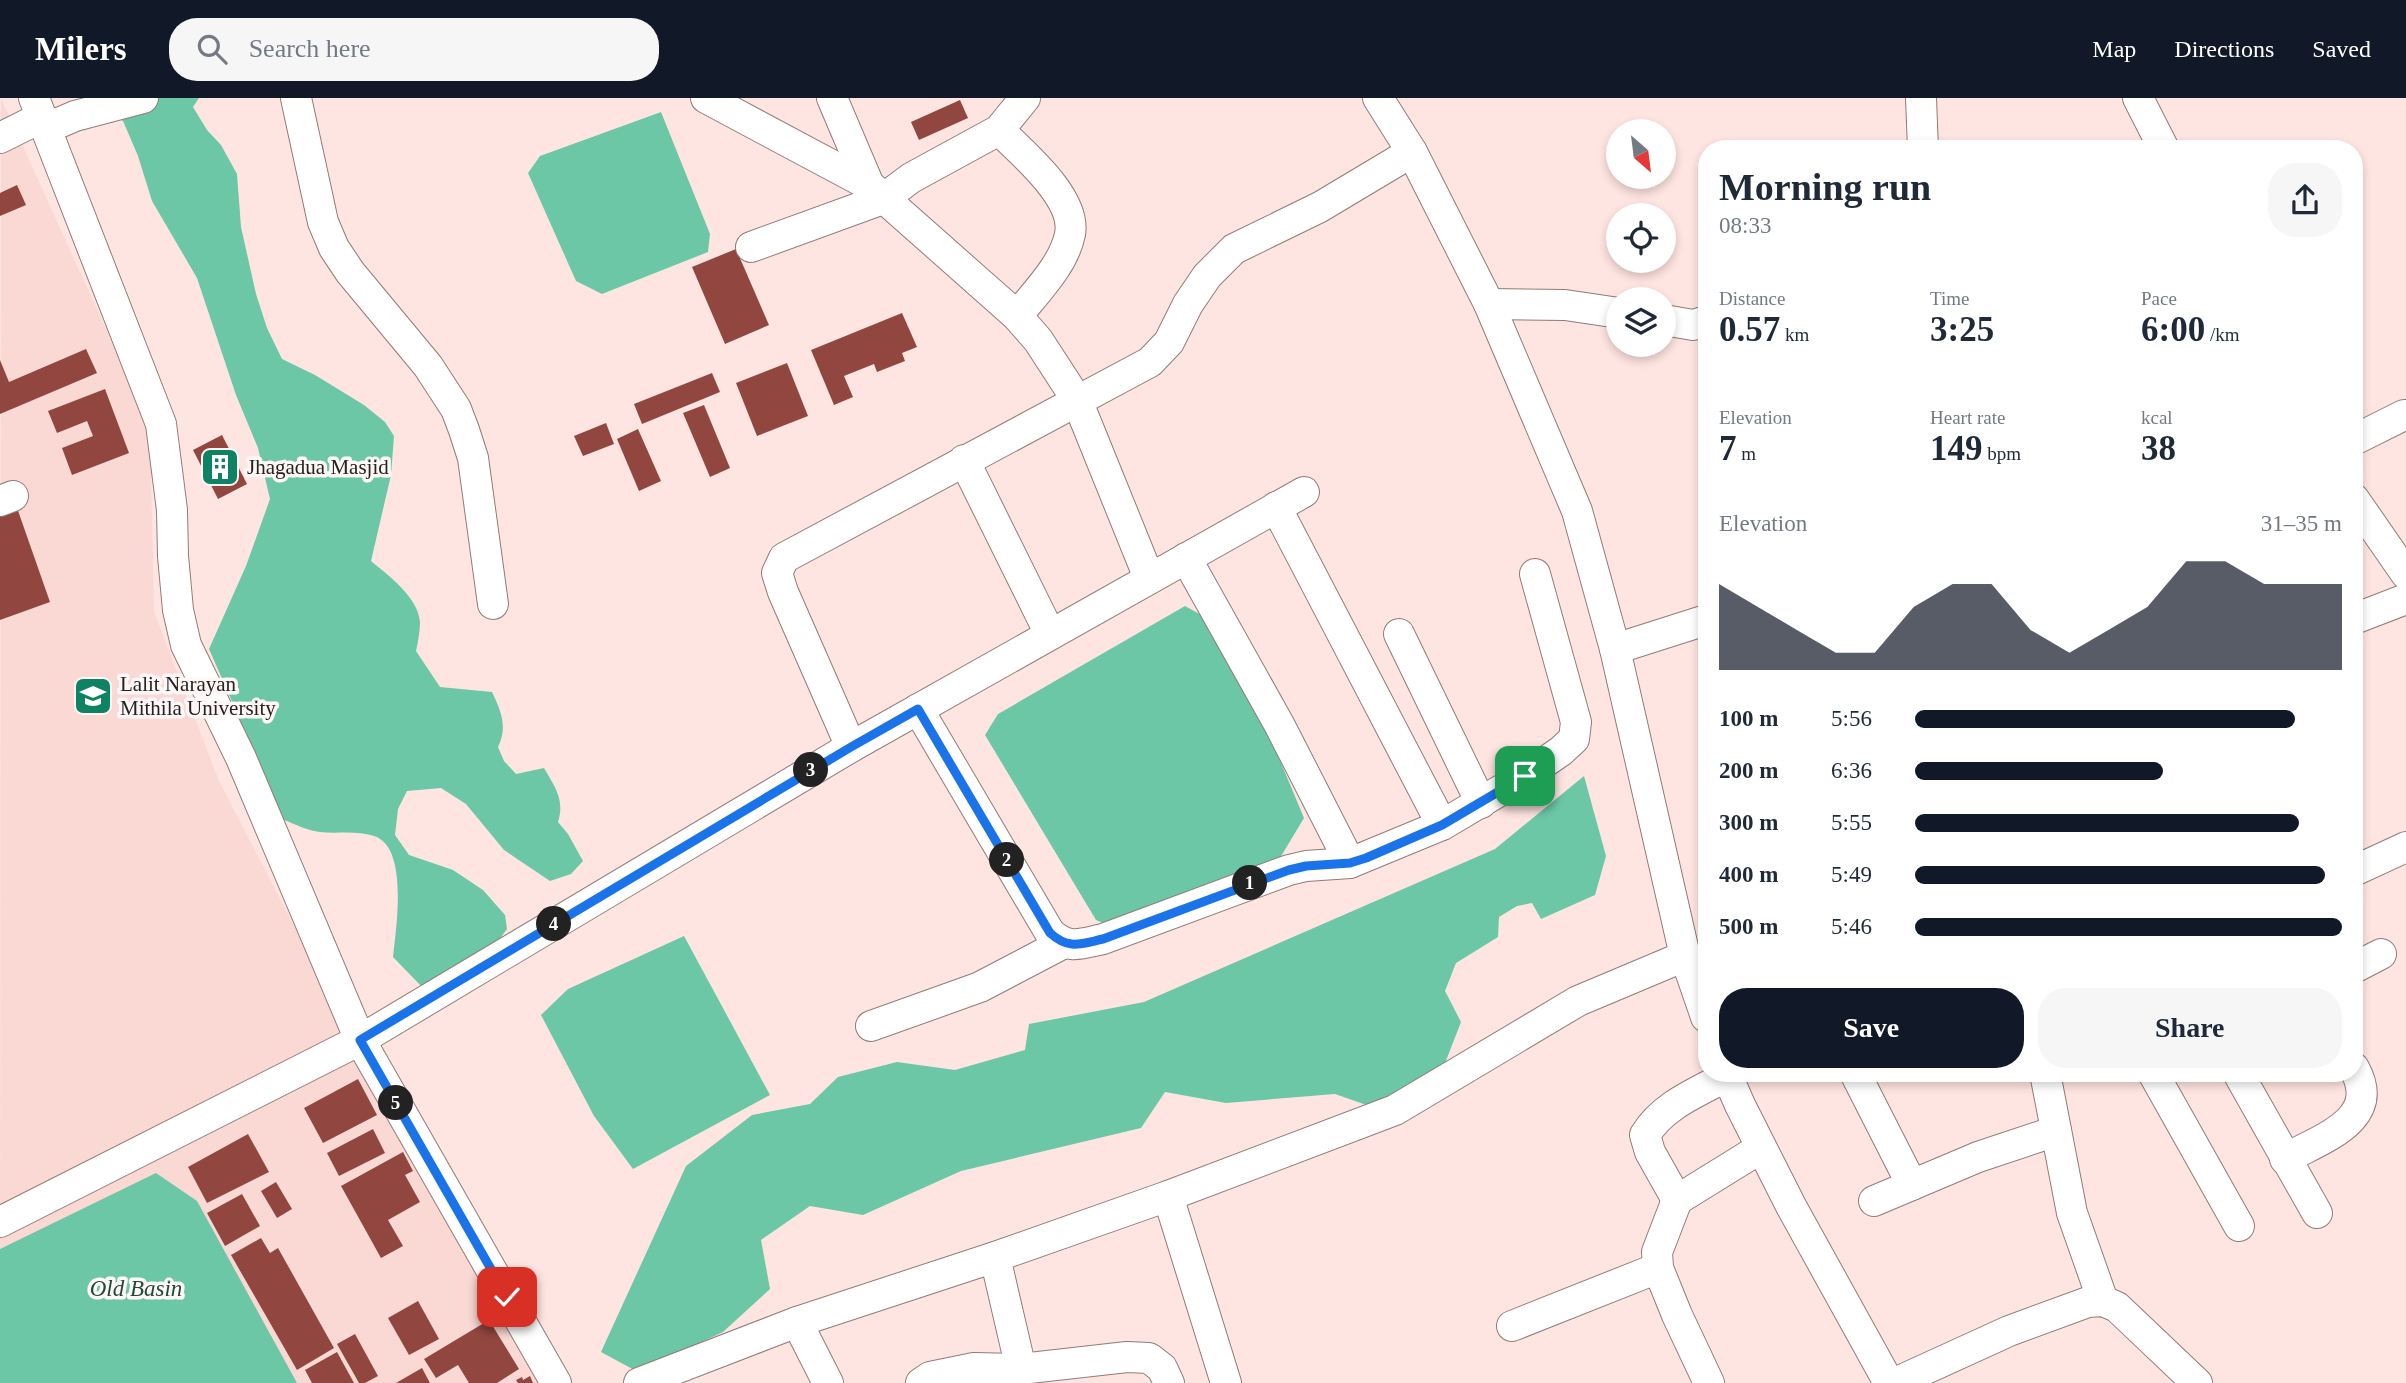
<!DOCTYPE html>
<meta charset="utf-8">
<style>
:root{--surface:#fff;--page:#f6f6f7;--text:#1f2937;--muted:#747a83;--accent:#111827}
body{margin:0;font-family:"Times New Roman",serif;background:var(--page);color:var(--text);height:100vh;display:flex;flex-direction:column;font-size:26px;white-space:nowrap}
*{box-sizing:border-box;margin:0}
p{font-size:23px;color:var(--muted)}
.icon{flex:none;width:38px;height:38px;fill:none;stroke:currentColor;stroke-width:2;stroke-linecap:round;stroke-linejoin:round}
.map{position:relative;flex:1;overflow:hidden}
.sheet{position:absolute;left:1698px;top:42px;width:665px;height:942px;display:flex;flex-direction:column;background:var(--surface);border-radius:28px;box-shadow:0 4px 10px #0003}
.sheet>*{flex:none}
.needle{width:46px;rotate:152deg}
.controls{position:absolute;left:1606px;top:21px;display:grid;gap:14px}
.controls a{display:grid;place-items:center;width:70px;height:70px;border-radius:50%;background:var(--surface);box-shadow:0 4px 10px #0003;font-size:35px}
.pin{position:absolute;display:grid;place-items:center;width:60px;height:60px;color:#fff;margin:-30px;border-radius:14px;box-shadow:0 4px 10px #0006}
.km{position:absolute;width:35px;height:35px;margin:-18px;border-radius:50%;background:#222;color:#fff;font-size:19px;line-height:35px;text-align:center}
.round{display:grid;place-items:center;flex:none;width:74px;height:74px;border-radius:28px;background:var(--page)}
.summary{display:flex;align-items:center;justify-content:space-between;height:119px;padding:0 21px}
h1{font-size:38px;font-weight:600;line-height:52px}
.metrics{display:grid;grid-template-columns:repeat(3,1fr);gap:10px;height:119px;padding:7px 21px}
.metrics div{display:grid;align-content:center}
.metrics b{font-size:35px;font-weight:600}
.metrics small{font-size:19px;font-weight:400}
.metrics p{font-size:19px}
.chart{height:196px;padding:14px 21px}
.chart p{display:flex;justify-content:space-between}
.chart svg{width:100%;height:126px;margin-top:7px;fill:var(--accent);opacity:.7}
.cta{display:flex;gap:14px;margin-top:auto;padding:14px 21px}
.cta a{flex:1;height:80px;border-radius:28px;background:var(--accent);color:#fff;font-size:28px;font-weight:600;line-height:80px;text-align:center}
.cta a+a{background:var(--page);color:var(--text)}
ul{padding:0 21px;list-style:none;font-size:23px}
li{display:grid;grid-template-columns:112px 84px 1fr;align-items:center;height:52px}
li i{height:18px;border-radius:9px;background:var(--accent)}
header{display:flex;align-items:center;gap:42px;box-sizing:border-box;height:98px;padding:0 35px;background:var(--accent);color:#fff}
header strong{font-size:33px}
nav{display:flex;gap:38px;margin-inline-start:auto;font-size:24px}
.search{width:490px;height:63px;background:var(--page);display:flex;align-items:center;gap:18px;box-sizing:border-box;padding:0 24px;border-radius:28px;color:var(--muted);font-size:26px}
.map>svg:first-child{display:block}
.built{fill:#fad8d3}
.water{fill:#6bc7a5}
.building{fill:#91473f}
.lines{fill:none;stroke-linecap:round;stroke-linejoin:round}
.minor-casing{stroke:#927b77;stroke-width:32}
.minor{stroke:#fff;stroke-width:30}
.route-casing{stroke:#fff;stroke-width:14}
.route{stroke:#1a73e8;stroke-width:9}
.labels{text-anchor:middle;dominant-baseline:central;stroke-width:7;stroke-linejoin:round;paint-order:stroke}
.poi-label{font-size:21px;fill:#29201f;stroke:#fdf8f7;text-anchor:start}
.water-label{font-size:23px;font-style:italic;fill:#21493b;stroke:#fdf8f7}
</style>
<header>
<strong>Milers</strong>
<div class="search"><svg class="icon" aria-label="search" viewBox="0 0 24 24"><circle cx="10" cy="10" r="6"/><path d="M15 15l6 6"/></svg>Search here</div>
<nav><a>Map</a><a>Directions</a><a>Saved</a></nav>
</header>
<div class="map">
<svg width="2406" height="1285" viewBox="0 0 2406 1285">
<rect width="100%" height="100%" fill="#ffe5e1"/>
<polygon class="built" points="1,0 150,328 154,514 219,683 362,959 538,1285 0,1285"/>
<g class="water">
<path d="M84,0H199L193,9L207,32L221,47L237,76L241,129L256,196L267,230L282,261L315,277L364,307L385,324L394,338L391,377L371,463C389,478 418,499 420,524C420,533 418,544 416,553L440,589L492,594C501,613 508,629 498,649L504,663L516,676L544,670C555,689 565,702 558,724L568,736L583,763L571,776L550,783L504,752L466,706L441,690L407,693L398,711L395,737L409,757L453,772L483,792L505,817L507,831L487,858L423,890L393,859C396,830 409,749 374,738C356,732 338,736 320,734C308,733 295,726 284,722L209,551L246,468L270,401L258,350L236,297L197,180L152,103L138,58L123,23L96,11Z"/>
<polygon points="661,14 710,136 708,154 602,196 576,183 528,75 540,58"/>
<polygon points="1185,508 1205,519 1254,600 1304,720 1274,770 1110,828 1096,822 985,637 998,616"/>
<polygon points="1584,678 1606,758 1595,797 1541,821 1532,805 1517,808 1499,819 1498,839 1456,865 1445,893 1461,924 1442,973 1375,1010 1335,996 1226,1005 1165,994 1141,1030 961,1073 863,1117 810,1108 761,1142 770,1191 723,1234 638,1274 601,1254 686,1068 752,1017 810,1006 838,979 897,964 955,972 1025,952 1029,926 1144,904 1495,751"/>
<polygon points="684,838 770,997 633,1071 594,1018 541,917 568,891"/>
<polygon points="156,1075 197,1103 297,1285 0,1285 0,1151"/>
</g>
<g class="building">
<polygon points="960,2 968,20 919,42 911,24"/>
<polygon points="17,87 26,107 0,118 0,95"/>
<polygon points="736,151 769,227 725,246 692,169"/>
<polygon points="902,215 917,249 902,255 905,263 877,274 874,266 844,278 853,299 834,307 811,252"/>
<polygon points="86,251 97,275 0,316 0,262 9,284"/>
<polygon points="787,265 808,318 757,338 736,285"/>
<polygon points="712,275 720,294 642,326 634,306"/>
<polygon points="105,291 129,355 72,377 62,350 93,338 87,323 57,335 48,313"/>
<polygon points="704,307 730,370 710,379 683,315"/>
<polygon points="606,325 614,346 583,358 574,338"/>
<polygon points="638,331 661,383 639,393 617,341"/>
<polygon points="222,337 247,386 218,401 193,352"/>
<polygon points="16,407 50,504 0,522 0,413"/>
<polygon points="358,981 377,1017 323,1045 304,1010"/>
<polygon points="373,1031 385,1055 339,1078 327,1055"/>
<polygon points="248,1036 269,1074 207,1105 188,1069"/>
<polygon points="403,1054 413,1073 405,1077 420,1104 388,1122 403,1148 381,1160 341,1088"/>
<polygon points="276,1084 292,1111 277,1120 261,1093"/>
<polygon points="242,1096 260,1128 225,1148 207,1115"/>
<polygon points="261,1140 270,1155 278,1150 334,1250 297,1272 231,1157"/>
<polygon points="418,1203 439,1241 409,1257 388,1220"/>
<polygon points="489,1222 519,1271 497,1285 469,1285 458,1267 436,1280 424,1261"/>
<polygon points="355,1236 378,1278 365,1285 359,1285 337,1246"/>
<polygon points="337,1254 354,1285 312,1285 305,1272"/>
<polygon points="422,1270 430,1285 396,1285"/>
<polygon points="530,1278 533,1285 518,1285 516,1282 522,1279 523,1282"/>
</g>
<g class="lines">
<defs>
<g id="minor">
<polyline points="34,0 161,326 172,412 173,458 178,512 186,547 241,660 360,942 556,1285"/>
<polyline points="296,0 323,124 334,150 350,174 428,268 456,311 464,332 473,360 493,506"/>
<polyline points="706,0 869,87 1017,218 1038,242 1077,302 1149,480"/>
<polyline points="832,0 869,87"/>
<polyline points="1378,0 1412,54 1489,206 1577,413 1615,551 1685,858 1706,919"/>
<polyline points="1921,0 1923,51"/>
<polyline points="2138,0 2164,51"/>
<polyline points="47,30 75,18 143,0"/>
<path d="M999,32C1022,55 1077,100 1070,136C1064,167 1035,195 1017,218"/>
<polyline points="0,40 42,19"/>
<polyline points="751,149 883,101 911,80 999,32 1025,0"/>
<polyline points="1489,206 1565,207 1619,215"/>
<polyline points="1664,222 1693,227 1706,223"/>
<polyline points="2354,342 2404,317"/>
<polyline points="964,362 1050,536"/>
<polyline points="2354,401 2406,476"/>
<polyline points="0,403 13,398"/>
<polyline points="1276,409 1442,727"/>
<polyline points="1186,460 1280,628 1350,765"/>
<polyline points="2354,521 2406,501"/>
<polyline points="1399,536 1481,705"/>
<polyline points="1615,551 1706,522"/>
<path d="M918,611L1050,835C1069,852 1080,846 1103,841L1289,772L1306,768L1350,765L1442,727L1525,678L1561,653L1574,641L1576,624L1535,476"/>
<polyline points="851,649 783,494 777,475 784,460 1150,264 1169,244 1188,206 1207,178 1234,151 1320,109 1412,54"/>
<polyline points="2354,773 2406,749"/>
<polyline points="2354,870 2381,856"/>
<polyline points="871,928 980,889 1062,846"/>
<polyline points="1726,975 1740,1007 1791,1108 1889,1285"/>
<polyline points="1855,975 1912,1087"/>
<polyline points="2045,975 2072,1115 2103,1203"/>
<polyline points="2153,975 2239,1128"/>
<polyline points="2238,975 2317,1115"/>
<path d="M2285,1061C2322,1040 2383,1022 2354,970"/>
<polyline points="1168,1098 1226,1285"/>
<path d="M1677,1102L1650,1054L1645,1037C1663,1007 1698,994 1727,978"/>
<polyline points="1874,1103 1978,1059 2056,1033"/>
<polyline points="0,1124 360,942 851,649 1304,394"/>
<polyline points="995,1159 1021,1271"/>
<polyline points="797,1224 828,1285"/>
<polyline points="1512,1228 1658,1170"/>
<polyline points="639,1285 797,1224 995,1159 1168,1098 1395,1012 1578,903 1685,858"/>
<polyline points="921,1285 930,1279 974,1270 1021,1271 1127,1259 1149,1260 1162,1270 1169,1285"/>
<polyline points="1709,1285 1677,1217 1658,1170 1657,1154 1677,1102 1761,1050"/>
<polyline points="1895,1285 2009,1233 2088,1204 2103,1203 2117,1209 2197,1285"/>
</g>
</defs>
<use href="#minor" class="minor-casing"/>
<use href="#minor" class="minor"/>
</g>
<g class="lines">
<defs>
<path id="route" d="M507,1199L360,942L851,649L918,611L1050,835C1069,852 1080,846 1103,841L1289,772L1306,768L1350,765L1366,760L1442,727L1525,678"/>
</defs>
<use href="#route" class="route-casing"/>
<use href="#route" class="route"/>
</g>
<defs>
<symbol id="building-square" viewBox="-11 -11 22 22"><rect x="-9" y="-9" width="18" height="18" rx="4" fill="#0d8363" stroke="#fdf8f7"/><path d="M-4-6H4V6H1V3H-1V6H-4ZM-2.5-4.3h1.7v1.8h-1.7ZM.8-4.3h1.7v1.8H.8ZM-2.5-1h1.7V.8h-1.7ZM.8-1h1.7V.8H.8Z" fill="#fff"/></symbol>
<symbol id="university-square" viewBox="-11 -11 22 22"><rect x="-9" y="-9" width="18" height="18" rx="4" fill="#0d8363" stroke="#fdf8f7"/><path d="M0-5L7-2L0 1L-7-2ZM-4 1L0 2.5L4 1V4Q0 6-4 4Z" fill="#fff"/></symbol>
</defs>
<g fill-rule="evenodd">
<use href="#building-square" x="198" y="347" width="44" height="44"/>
<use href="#university-square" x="71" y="576" width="44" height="44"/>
</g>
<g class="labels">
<g class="poi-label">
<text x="247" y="369">Jhagadua Masjid</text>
<text x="120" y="586">Lalit Narayan<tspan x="120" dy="24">Mithila University</tspan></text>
</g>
<g class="water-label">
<text x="136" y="1190">Old Basin</text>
</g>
</g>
</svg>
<div class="controls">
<a><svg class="needle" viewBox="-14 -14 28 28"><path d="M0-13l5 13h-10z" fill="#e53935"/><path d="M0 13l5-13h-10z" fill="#747a83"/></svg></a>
<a><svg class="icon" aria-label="locate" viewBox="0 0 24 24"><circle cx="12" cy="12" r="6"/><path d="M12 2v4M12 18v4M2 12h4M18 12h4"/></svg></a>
<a><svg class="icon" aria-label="layers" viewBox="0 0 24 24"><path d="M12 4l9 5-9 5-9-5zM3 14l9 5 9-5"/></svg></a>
</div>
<div class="pin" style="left:1525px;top:678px;background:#1e9e55"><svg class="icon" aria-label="arrive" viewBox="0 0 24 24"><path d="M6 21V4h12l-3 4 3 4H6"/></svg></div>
<div class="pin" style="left:507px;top:1199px;background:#d93025"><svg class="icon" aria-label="check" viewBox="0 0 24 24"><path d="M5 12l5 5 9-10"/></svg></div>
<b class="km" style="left:1250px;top:785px">1</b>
<b class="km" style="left:1007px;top:762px">2</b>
<b class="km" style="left:811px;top:672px">3</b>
<b class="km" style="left:554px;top:826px">4</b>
<b class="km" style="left:396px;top:1005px">5</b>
<section class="sheet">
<div class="summary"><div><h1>Morning run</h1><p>08:33</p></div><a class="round"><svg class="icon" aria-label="share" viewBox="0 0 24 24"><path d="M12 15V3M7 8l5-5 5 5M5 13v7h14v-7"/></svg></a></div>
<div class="metrics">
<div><p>Distance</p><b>0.57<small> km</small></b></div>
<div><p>Time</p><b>3:25</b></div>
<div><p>Pace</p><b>6:00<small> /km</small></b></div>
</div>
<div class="metrics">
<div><p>Elevation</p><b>7<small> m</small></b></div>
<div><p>Heart rate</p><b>149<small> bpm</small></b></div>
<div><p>kcal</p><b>38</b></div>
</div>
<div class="chart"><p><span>Elevation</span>31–35 m</p>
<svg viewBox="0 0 160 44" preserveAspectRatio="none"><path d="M0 44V14L10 22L20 30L30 38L40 38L50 22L60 14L70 14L80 30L90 38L100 30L110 22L120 6L130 6L140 14L150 14L160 14V44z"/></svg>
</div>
<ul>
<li><b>100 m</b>5:56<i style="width:89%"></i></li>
<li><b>200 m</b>6:36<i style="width:58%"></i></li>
<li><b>300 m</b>5:55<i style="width:90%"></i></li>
<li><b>400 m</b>5:49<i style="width:96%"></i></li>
<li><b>500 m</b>5:46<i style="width:100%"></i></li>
</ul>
<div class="cta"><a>Save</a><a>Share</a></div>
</section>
</div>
